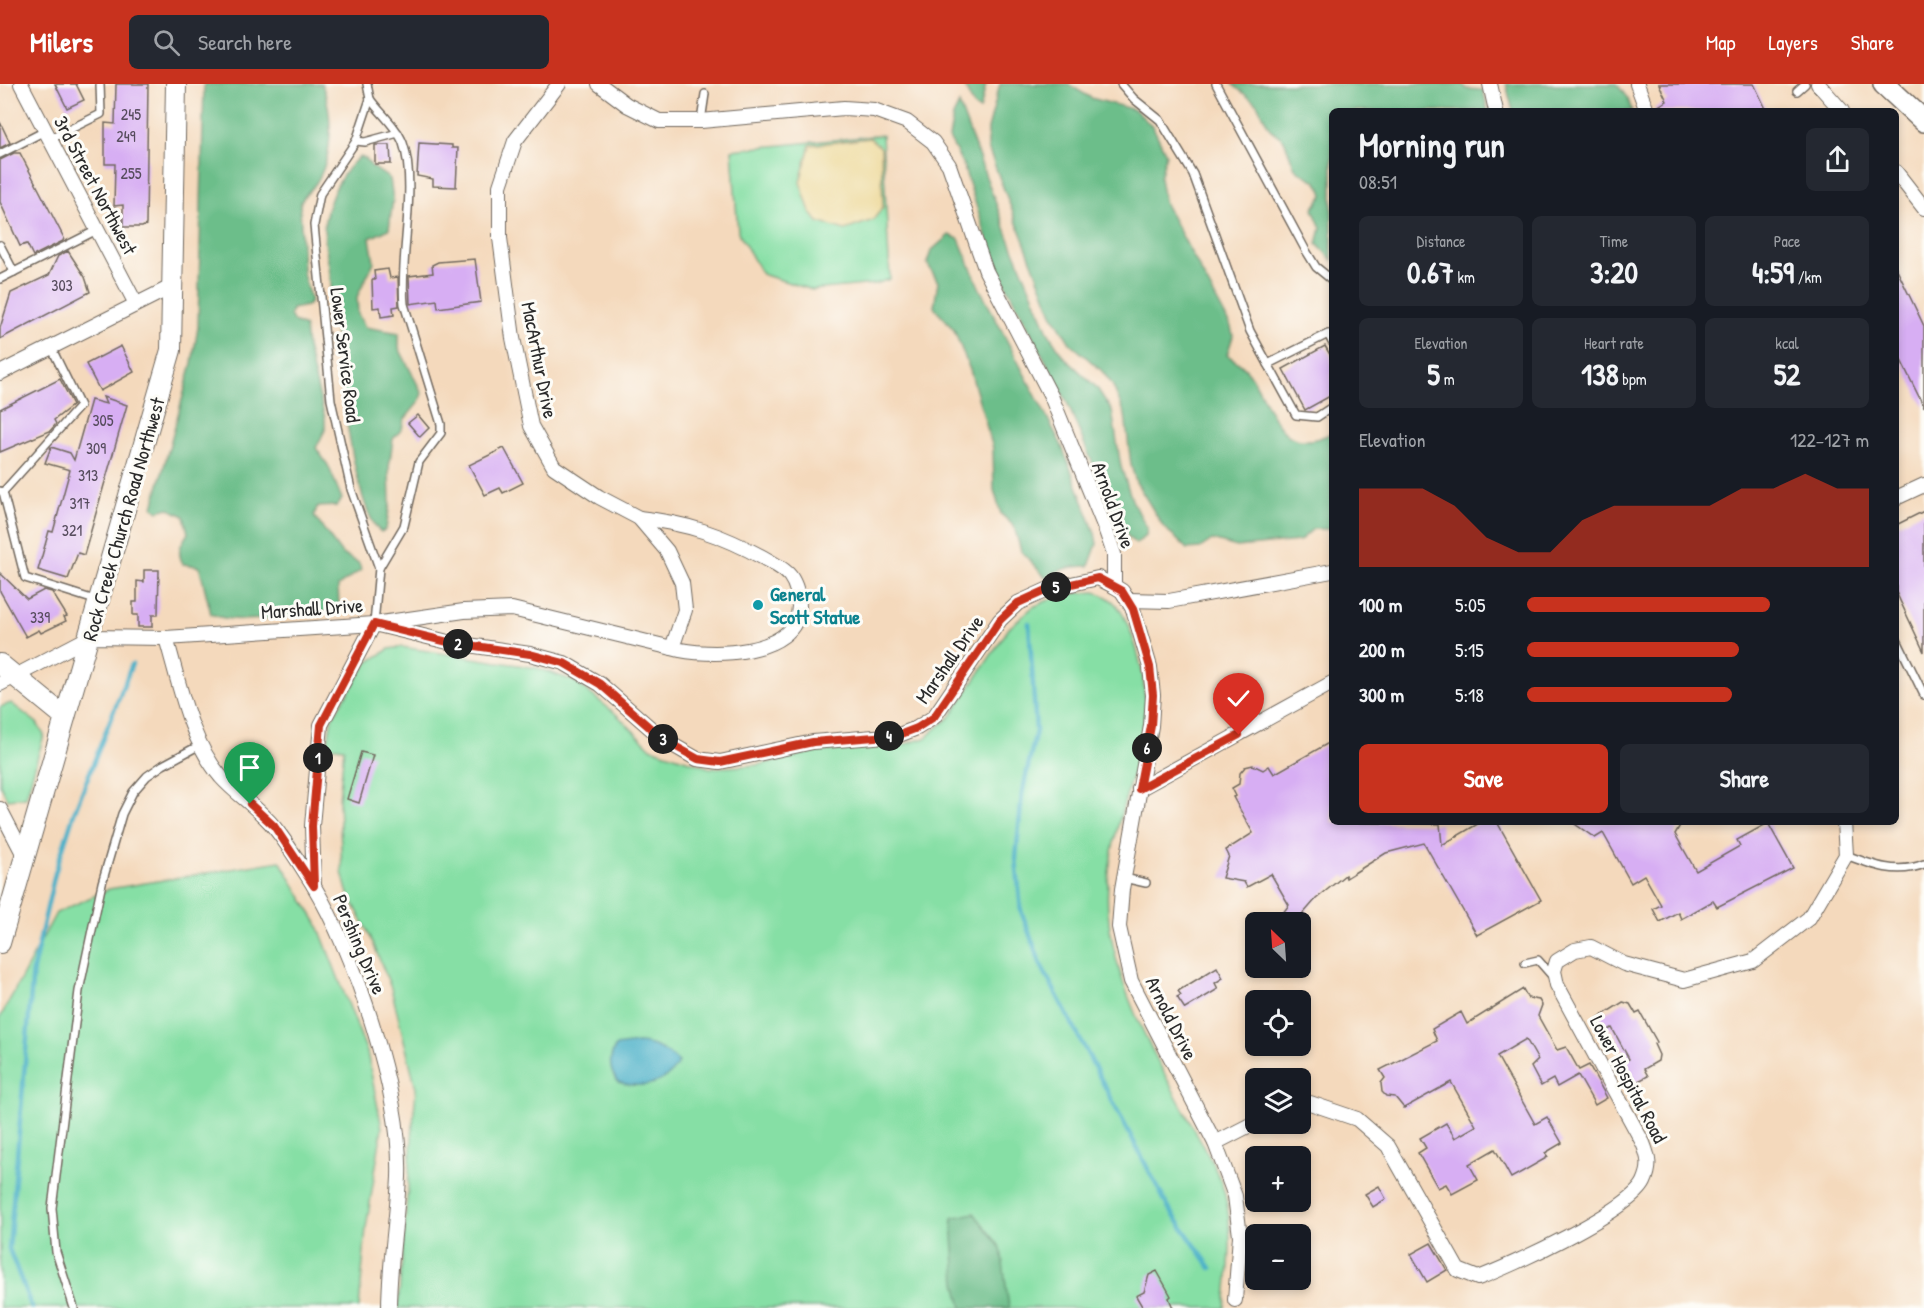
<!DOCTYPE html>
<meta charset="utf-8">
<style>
:root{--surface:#171b24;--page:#242831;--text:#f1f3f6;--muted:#9ea1a6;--accent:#c8321e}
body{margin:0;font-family:"Patrick Hand",sans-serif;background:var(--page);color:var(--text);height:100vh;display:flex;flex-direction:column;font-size:22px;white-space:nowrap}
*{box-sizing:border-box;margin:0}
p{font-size:20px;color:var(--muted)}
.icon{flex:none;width:33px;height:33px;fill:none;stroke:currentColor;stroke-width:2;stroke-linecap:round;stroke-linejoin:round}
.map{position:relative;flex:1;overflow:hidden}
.drawer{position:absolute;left:1329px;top:24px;width:570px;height:717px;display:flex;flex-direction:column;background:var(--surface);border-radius:9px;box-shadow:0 3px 9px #0003}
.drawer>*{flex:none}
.needle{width:39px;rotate:335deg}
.controls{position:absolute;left:1245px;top:828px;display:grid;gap:12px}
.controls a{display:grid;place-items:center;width:66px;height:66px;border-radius:9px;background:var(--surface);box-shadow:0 3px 9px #0003;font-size:30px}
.pin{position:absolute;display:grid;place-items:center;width:51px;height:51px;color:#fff;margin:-62px -26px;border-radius:50% 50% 50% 0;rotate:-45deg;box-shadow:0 0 6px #0007}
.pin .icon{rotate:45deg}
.km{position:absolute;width:30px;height:30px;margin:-15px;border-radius:50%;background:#222;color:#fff;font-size:16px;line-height:30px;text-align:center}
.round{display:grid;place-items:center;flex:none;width:63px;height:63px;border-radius:9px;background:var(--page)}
.overview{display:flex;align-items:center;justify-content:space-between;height:102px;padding:0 30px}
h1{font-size:33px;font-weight:700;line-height:45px}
.metrics{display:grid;grid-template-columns:repeat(3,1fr);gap:9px;height:102px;padding:6px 30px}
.metrics div{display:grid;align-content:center;border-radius:9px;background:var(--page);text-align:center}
.metrics b{font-size:30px;font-weight:700}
.metrics small{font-size:16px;font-weight:400}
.metrics p{font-size:16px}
.chart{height:168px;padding:12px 30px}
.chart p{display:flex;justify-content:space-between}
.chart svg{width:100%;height:108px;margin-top:6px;fill:var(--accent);opacity:.7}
.button{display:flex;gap:12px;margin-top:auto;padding:12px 30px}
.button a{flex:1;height:69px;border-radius:9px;background:var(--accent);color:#fff;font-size:24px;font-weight:700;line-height:69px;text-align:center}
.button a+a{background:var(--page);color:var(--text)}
ul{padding:0 30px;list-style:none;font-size:20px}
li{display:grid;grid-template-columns:96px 72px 1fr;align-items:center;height:45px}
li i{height:15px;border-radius:8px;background:var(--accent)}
header{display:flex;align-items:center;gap:36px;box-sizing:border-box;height:84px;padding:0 30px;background:var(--accent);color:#fff}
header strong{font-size:28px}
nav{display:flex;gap:33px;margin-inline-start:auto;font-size:21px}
.search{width:420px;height:54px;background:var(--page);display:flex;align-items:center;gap:15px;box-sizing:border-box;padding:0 21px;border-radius:9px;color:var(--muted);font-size:22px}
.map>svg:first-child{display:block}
.green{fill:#86dfa5;stroke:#588568;stroke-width:1.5}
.forest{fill:#6cbe8a;stroke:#4c745a;stroke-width:1.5}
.sand{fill:#eeda9e;stroke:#8c8264;stroke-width:1.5}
.water{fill:#49b0c8;stroke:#3a6e7a;stroke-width:1.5}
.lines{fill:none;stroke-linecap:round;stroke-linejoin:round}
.stream{stroke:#49b0c8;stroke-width:4.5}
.building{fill:#d7aef3}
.lane-casing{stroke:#71685e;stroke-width:10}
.street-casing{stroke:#71685e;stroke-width:16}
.secondary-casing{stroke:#71685e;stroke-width:22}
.primary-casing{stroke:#71685e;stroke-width:24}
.lane{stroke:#fff;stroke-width:7}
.street{stroke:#fff;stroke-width:14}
.secondary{stroke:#fff;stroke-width:20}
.primary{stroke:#fff;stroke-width:21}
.route-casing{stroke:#fff;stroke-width:12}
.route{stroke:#c8321e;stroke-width:8}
.culture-dot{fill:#0f9aa8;stroke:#fdfcf7;stroke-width:2}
.labels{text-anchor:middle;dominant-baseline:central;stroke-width:6;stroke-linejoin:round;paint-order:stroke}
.number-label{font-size:16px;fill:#564c5d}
.street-label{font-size:20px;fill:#2b2b2b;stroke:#fdfcf7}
.culture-label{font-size:20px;font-weight:bold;fill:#0d838f;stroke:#fdfcf7;text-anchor:start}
</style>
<header>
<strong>Milers</strong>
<div class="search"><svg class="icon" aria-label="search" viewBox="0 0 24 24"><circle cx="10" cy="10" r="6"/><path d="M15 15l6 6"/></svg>Search here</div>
<nav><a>Map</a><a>Layers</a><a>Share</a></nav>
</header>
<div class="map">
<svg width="1924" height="1224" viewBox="0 0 1924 1224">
<rect width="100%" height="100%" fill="#fdfcf7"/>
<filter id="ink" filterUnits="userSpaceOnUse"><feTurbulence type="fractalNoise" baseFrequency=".0167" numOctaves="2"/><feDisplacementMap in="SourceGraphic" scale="12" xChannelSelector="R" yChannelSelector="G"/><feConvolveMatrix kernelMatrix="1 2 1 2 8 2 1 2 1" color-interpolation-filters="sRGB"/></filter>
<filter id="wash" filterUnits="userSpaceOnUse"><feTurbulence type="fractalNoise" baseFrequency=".008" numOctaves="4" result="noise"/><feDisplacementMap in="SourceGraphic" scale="24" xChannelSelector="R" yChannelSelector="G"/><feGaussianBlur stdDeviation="1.35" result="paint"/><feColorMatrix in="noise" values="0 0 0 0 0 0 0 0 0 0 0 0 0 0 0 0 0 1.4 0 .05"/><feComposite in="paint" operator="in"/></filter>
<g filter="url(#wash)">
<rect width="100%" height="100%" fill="#f4d9bc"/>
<g class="green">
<polygon points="882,51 890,195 875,200 812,206 762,190 738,148 732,66"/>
<path d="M1095,508C1116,514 1122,527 1130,546C1142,577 1148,610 1143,644C1133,705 1103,763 1108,827C1114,904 1156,974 1192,1041C1203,1063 1219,1087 1225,1111C1234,1149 1229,1185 1225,1224H398L416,1004L391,904L371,854L347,807L342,788L339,716L344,664L327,662L332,634L367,579L389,565L402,563L537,584L574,597L616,630L651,664L710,684L758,681L812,668L902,661L925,654L951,632L1009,544L1033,523L1062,510Z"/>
<polygon points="11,619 37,639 44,651 26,713 7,715 0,700 0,623"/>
<polygon points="280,777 317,839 367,968 382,1044 366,1144 359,1224 0,1224 0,934 56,829 109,805"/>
</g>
<g class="forest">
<path d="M204,0H322C333,30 334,71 316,99C310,108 303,110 300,121L303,189L311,218L307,222L292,225L290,231L294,238L305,243L307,263L325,334V346L316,364L328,381L342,415L337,422L317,423L314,432L342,470L359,479L361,486L338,502L339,523L334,526C304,530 237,543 211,530L200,485L197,482L183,480C176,467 181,460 188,449L184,432L168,424L158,427L153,423L192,279L198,243Z"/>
<polygon points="963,0 986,0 980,26 974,22"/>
<path d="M1000,0H1068L1091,14L1135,26L1153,43L1166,70L1160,94L1164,118L1231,243L1233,252L1227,271C1235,276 1243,281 1249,289C1274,324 1277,376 1332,349V445H1313L1299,457L1237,463L1212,456L1200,464L1187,465L1163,442L1136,398L1131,381L1125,330L1112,300L1102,287L1070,259L1052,230L988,64V45Z"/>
<path d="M1232,0H1462L1467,5L1483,6L1488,27H1332V176L1317,160L1321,144L1313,125L1323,111C1319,93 1307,95 1295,84L1284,56L1270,45L1257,20Z"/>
<polygon points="1506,0 1617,0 1628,15 1632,27 1513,27"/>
<polygon points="959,20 1008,152 1049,250 1063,272 1097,304 1112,327 1121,383 1132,416 1147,444 1146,451 1136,460 1129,454 1111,423 1066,316 996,182 963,81 949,54 953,32"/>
<path d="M360,73L366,75L371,82L390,95L393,115L389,145L370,154L374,178L357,213L358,230L365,243L399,249V264L422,309L419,318L404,336L402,345L393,355L389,383L390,419L386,445L381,448C349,423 334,236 330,190C328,174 322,152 325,136C329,115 342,85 360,73Z"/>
<path d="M949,151L959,155L979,203L1061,360L1095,449L1097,460L1089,482C1073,482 1058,484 1046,494L1021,467L1014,442L1001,430L994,406L993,364L970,286L954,246L934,223L938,198L927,179L931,167Z"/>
<polygon points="974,1129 1001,1164 1009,1224 962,1224 956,1199 952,1134"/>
</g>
<polygon class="sand" points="870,54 881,64 883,123 873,136 845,146 818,138 810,128 800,98 810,61"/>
<path class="water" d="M637,959C653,959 667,967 679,978C666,1002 642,1005 618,998C609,987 608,974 616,962Z"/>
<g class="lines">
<g class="stream">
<polyline points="1029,539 1036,647 1022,710 1016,774 1021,827 1041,881 1168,1123 1211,1184"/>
<polyline points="32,1224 9,1165 33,885 55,789 74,729 132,580"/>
</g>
</g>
<g id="blocks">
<g class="building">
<polygon points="55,0 76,0 84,16 67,24"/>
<polygon points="116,0 148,0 146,141 142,143 123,143 123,121 114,122 115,80 105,80 105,39 115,40"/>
<polygon points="1659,0 1754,0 1767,27 1656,27 1655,24 1667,17"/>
<polygon points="0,38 10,59 0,64"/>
<polygon points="419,59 452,61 452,64 458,64 456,103 433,102 433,95 417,92"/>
<polygon points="375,61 390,61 391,80 375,80"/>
<polygon points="14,69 20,69 64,154 63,157 33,172 27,160 20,162 0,118 0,76"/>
<polygon points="68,167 85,193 90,208 0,255 0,244 11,209 49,191 58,172"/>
<polygon points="475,175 481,218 438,224 437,216 410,220 409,192 433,189 432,181 438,178"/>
<polygon points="1896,184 1924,242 1924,323 1896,266"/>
<polygon points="388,185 390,194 398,193 399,222 393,223 394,231 381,233 380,223 373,224 372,196 375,196 374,187"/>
<polygon points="121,262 134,288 100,307 86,280"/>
<polygon points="1325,262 1332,274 1332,311 1305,326 1283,285"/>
<polygon points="60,295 73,321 54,336 56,340 50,347 0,368 0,325"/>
<polygon points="103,313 127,321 84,471 78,469 68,495 38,486 49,447 53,448 70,386 45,379 51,363 70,369 74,376 91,316 106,320"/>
<polygon points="418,331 429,344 420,353 408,339"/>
<polygon points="504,364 523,399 503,409 500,404 485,411 469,381"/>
<polygon points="1924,427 1924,568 1896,508 1896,441"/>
<polygon points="144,486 159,486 158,531 152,531 152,543 138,543 138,531 133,531 133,518 137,518 137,497 144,498"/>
<polygon points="0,489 27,515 44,506 52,508 67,532 64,533 66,537 41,549 39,546 26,553 0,507"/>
<polygon points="1332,657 1332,738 1440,740 1442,761 1481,738 1497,738 1541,816 1477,851 1424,759 1386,769 1346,794 1345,791 1316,815 1296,838 1276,838 1289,821 1271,790 1247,803 1244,798 1222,794 1229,772 1226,766 1253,749 1233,713 1236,712 1232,704 1239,700 1240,689 1245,683 1253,681 1263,686 1269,682 1274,690"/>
<polygon points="361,668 373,671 359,719 347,715"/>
<polygon points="1572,738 1682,738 1675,750 1696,787 1740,762 1737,756 1768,739 1793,784 1717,823 1713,817 1681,835 1678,828 1660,838 1653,825 1661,821 1644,791 1631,799 1603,749 1595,754"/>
<polygon points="1217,883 1223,894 1215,899 1218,905 1185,925 1177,913 1181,911 1178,907"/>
<polygon points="1523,905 1528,914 1539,916 1542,921 1538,932 1557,966 1566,963 1579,986 1589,981 1607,1014 1595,1021 1578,991 1557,1003 1553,995 1541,1002 1531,983 1538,976 1526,955 1497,972 1535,1040 1547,1033 1562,1059 1545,1069 1548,1073 1511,1094 1495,1065 1469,1080 1478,1096 1452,1110 1446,1100 1438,1104 1418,1069 1426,1064 1420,1054 1446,1039 1455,1054 1476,1042 1451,998 1404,1024 1395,1013 1386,1012 1382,1008 1381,999 1385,994 1380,986 1437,957 1432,945 1461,928 1467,940"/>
<polygon points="1623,918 1630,920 1636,930 1640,928 1657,958 1654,960 1659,971 1658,977 1644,985 1648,992 1633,1000 1621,979 1629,975 1612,944 1603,948 1596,935"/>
<polygon points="1379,1102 1386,1115 1373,1123 1365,1110"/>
<polygon points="1431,1159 1447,1186 1427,1198 1411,1170"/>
<polygon points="1157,1187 1171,1212 1169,1214 1173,1224 1143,1224 1136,1212 1144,1208 1149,1191"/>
</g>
</g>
</g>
<g filter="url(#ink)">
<use href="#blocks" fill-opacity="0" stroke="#71685e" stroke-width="1.5"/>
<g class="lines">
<defs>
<g id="lane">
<polyline points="367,0 370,15 356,57 320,110 314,141 331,316 351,405 379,484 374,540"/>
<polyline points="1121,0 1134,15 1160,36 1193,90 1250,247 1296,331 1317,333 1332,323"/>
<polyline points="1216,0 1305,165 1316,183 1332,196"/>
<polyline points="1797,7 1805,0"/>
<path d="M370,15C380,29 397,43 403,59C418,102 399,174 404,220L441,340V349L419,378L404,442L379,484"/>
<polyline points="701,37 705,10"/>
<polyline points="50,55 101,30 100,0"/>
<polyline points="356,57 365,58 398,49"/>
<polyline points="0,70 45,47"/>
<polyline points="0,161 14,188"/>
<polyline points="0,195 97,146"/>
<polyline points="1268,280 1328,250 1332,258"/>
<polyline points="0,407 3,408 25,494 98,517"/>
<polyline points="3,408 80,322 51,263"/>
<polyline points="1896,554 1924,611"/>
<path d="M1846,771C1872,781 1897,791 1924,780"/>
<polyline points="1124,794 1146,799"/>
<polyline points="1525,879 1538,876 1553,893"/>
<polyline points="74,1224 56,1168 52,1124 79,907 102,799 122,730 133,708 147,692 163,681 200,661"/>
</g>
<g id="street">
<polyline points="21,0 136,220"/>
<polyline points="599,0 627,21 659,37 701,37 844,24 874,26 907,38 933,58 949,81 986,187 1051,312 1105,444 1114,470 1114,502"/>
<polyline points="1490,0 1496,27"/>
<polyline points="1637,0 1647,27"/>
<polyline points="1818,0 1842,27"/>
<polyline points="1896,88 1924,124"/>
<polyline points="0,289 173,202"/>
<polyline points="1896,414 1924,401"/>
<path d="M639,434C687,439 722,451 764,474C772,479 784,484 790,492C796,500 799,513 799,522C798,573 707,574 672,564"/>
<polyline points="1128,516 1169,517 1332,487"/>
<path d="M166,554C180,601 189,655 221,693C237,711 259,724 274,743C288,760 300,780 312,799C355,870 402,1010 399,1093C397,1137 389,1180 389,1224"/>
<polyline points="0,600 90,553 166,554 374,540 448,558 530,570 564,579 600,600 664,656 697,675 720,678 813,658 899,651 917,644 934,633 1000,536 1018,519 1049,505 1098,494 1114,502 1122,507 1133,525 1150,583 1153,611 1151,642 1122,805 1119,843 1131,897 1215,1059 1235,1112 1240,1152 1235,1216"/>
<polyline points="1139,705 1332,599"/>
<polyline points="0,725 26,775"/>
<polyline points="314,802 312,742 321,641 374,540 464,527 512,525 672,564 685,526 682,499 667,467 639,434 599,413 554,383 531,342 513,254 500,154 500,102 515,57 559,0"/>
<path d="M1300,1019H1310L1357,1035L1388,1062L1458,1186L1478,1194C1511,1182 1630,1127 1644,1098C1651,1083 1649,1074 1643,1059L1557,901L1554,887L1557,877L1575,866L1591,863L1624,880L1684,896L1753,877L1809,834L1846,771L1844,738"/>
<polyline points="1215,1059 1256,1038"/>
</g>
<g id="secondary">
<polyline points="0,580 65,633"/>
<polyline points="0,859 171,266 176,0"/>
</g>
<polyline id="primary" points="1884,0 1924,37"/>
</defs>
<use href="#lane" class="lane-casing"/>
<use href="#street" class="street-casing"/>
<use href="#secondary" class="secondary-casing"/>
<use href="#primary" class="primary-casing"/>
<use href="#lane" class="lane"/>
<use href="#street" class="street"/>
<use href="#secondary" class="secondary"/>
<use href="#primary" class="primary"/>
</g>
</g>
<g class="lines" filter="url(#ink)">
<defs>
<polyline id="route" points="250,720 274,742 314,802 312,742 321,641 374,540 448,558 530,570 564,579 600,600 664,656 698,675 720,678 813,658 899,651 917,644 934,633 1000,536 1018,519 1049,505 1098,494 1122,507 1133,525 1150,583 1153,611 1151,642 1139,705 1239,651"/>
</defs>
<use href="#route" class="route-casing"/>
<use href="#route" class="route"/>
</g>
<circle class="culture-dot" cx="758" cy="521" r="6"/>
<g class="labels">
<g class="number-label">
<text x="131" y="30">245</text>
<text x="126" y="52">249</text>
<text x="131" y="89">255</text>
<text x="62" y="201">303</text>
<text x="103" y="336">305</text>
<text x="96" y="364">309</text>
<text x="88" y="391">313</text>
<text x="80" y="419">317</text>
<text x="72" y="446">321</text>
<text x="40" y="533">339</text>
</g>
<g class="street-label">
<text transform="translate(96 101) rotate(62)">3rd Street Northwest</text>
<text transform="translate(346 271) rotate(83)">Lower Service Road</text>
<text transform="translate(540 276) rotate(79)">MacArthur Drive</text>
<text transform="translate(1114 421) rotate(70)">Arnold Drive</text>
<text transform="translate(123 435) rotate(-74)">Rock Creek Church Road Northwest</text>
<text transform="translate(312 524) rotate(-4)">Marshall Drive</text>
<text transform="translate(949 575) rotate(-55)">Marshall Drive</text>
<text transform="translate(360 860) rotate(67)">Pershing Drive</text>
<text transform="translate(1172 934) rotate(63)">Arnold Drive</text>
<text transform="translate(1629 995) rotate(62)">Lower Hospital Road</text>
</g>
<g class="culture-label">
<text x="770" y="509">General<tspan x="770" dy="23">Scott Statue</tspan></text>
</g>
</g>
</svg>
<div class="controls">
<a><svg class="needle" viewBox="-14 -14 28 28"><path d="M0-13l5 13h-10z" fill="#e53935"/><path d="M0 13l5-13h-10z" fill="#9ea1a6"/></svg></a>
<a><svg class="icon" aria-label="locate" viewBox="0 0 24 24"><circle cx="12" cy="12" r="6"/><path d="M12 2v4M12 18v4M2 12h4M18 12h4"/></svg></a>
<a><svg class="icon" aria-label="layers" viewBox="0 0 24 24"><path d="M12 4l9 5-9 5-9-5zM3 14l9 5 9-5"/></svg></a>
<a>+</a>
<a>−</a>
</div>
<div class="pin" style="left:250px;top:720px;background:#1e9e55"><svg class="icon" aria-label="arrive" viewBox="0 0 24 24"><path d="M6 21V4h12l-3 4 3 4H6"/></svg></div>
<div class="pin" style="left:1239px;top:651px;background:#d93025"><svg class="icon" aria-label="check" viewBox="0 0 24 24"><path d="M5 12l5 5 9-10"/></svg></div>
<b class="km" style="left:318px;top:674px">1</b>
<b class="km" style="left:458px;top:560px">2</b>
<b class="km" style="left:663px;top:655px">3</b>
<b class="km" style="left:889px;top:652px">4</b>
<b class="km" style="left:1056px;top:503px">5</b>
<b class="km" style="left:1147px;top:664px">6</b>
<section class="drawer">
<div class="overview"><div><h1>Morning run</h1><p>08:51</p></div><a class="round"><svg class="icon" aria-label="share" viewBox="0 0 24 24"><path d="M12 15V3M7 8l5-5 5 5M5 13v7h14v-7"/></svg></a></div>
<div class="metrics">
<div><p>Distance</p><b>0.67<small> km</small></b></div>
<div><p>Time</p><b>3:20</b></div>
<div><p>Pace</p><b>4:59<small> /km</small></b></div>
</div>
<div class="metrics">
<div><p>Elevation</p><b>5<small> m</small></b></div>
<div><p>Heart rate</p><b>138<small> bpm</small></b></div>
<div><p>kcal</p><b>52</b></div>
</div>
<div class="chart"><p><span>Elevation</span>122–127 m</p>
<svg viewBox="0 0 160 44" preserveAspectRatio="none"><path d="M0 44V12L10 12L20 12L30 19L40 32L50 38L60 38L70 25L80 19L90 19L100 19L110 19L120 12L130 12L140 6L150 12L160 12V44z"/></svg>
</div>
<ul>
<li><b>100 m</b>5:05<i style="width:71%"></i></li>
<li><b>200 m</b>5:15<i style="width:62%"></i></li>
<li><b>300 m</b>5:18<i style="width:60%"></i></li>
</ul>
<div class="button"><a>Save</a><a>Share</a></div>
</section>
</div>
